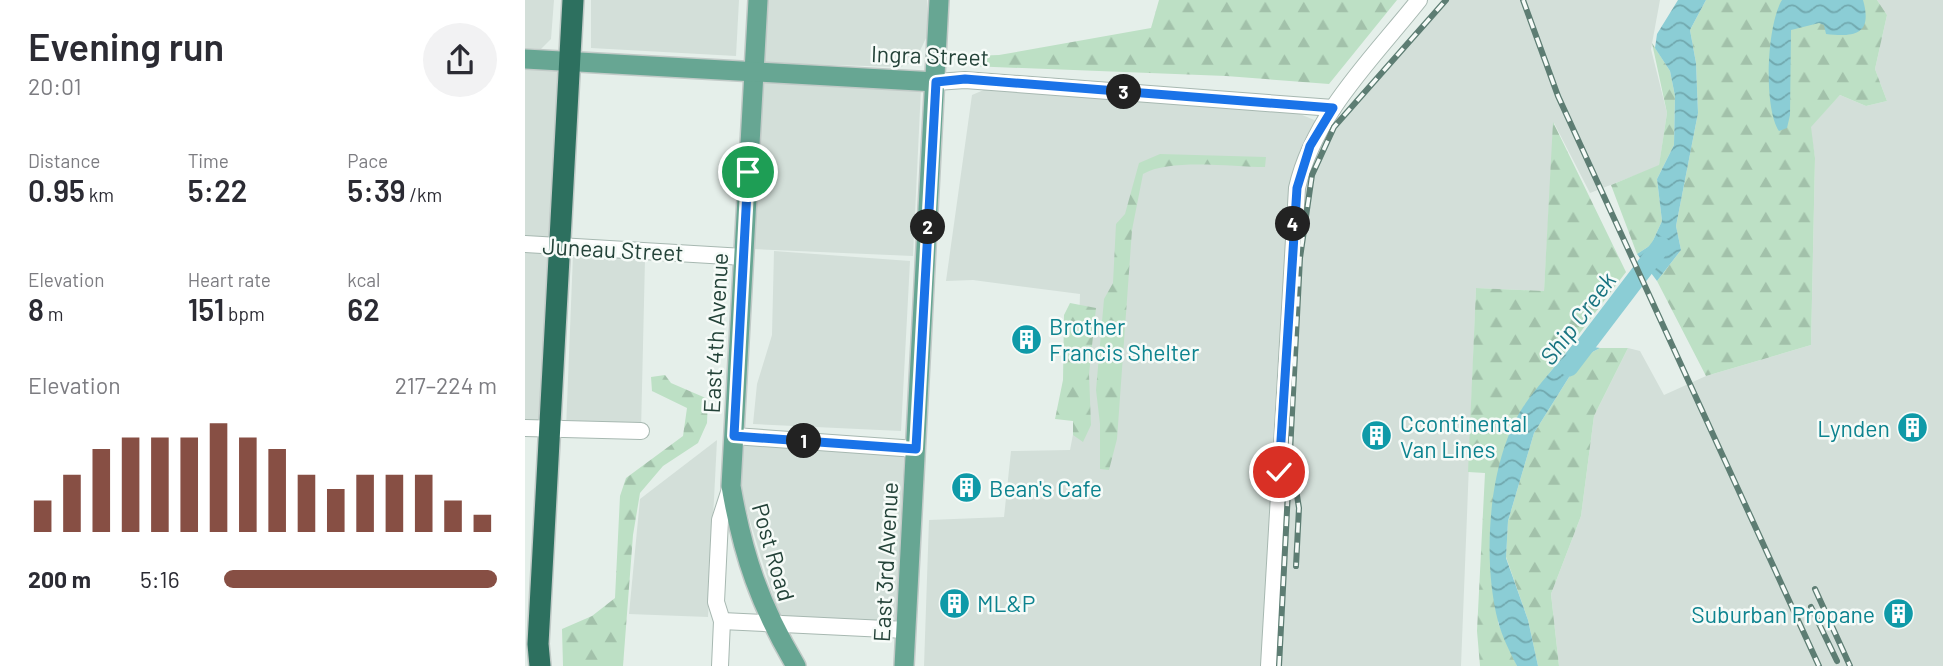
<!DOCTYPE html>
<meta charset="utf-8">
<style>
:root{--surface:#fff;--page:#f2f2f3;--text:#2b2b33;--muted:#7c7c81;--accent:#874f44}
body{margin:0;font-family:Barlow,sans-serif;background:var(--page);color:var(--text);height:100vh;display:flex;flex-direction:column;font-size:26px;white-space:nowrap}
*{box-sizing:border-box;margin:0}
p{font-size:23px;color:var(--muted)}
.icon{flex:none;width:38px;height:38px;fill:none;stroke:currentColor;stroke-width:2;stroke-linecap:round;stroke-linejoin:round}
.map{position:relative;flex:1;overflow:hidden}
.details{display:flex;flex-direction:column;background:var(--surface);width:525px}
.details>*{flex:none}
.pin{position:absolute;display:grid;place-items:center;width:60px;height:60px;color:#fff;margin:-30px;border:4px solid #fff;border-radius:50%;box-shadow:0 2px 7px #0007}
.km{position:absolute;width:35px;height:35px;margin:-18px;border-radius:50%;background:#222;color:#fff;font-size:19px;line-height:35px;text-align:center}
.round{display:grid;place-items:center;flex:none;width:74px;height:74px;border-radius:37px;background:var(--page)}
.head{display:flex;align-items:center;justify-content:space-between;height:119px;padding:0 28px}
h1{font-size:38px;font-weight:600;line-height:52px}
.metrics{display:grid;grid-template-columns:repeat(3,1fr);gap:10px;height:119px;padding:7px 28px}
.metrics div{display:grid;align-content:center}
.metrics b{font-size:30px;font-weight:600}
.metrics small{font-size:19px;font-weight:400}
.metrics p{font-size:19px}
.chart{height:196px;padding:14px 28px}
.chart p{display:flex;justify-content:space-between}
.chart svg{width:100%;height:126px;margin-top:7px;stroke:var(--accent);stroke-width:6}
ul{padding:0 28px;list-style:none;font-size:23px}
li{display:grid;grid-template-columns:112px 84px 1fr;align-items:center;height:52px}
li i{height:18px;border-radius:9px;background:var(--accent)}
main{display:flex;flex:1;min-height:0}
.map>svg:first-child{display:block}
.built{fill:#d3dfd9}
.forest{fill:url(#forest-firs)}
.water{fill:url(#water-waves)}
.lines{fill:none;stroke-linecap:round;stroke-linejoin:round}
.river{stroke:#8bcdd5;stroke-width:19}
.minor-casing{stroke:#a7b8b1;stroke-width:18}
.major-casing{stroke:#c1cac7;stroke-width:22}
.highway-casing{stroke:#c1cac7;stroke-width:24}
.minor{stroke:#fff;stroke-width:16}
.major{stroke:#67a693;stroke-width:19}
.highway{stroke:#2d705f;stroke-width:21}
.rail-casing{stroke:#5d7d73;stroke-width:6}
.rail{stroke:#f6fbf8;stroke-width:3.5;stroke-dasharray:10;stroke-linecap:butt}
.route-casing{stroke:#fff;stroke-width:14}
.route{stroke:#1a73e8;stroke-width:9}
.labels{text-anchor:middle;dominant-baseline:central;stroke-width:5;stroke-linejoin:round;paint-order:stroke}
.street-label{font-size:23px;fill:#234238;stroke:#f6fbf8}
.culture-label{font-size:23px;fill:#0d838f;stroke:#f6fbf8;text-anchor:start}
.water-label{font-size:24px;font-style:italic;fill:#197481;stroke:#f6fbf8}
</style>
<main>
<section class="details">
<div class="head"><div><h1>Evening run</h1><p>20:01</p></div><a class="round"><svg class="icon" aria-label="share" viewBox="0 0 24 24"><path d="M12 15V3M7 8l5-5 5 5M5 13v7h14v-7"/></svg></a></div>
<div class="metrics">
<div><p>Distance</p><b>0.95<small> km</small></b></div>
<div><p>Time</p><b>5:22</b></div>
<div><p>Pace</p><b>5:39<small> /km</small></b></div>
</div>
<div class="metrics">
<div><p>Elevation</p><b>8<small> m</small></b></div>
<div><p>Heart rate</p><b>151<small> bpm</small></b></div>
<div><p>kcal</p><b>62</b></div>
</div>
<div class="chart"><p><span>Elevation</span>217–224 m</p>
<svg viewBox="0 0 160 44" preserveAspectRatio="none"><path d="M5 44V33M15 44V24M25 44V15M35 44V11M45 44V11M55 44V11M65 44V6M75 44V11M85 44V15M95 44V24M105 44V29M115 44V24M125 44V24M135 44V24M145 44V33M155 44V38"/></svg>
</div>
<ul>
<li><b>200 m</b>5:16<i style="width:100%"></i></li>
</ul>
</section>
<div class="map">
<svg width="1418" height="666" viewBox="0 0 1418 666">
<defs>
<pattern id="forest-firs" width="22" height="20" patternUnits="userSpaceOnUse" patternTransform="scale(1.75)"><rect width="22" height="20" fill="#bde0c5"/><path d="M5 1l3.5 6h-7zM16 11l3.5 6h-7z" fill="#a2c1aa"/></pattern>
<pattern id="water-waves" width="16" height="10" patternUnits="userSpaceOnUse" patternTransform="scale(1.75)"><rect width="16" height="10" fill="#8bcdd5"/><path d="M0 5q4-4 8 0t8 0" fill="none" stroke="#71a8ae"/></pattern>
</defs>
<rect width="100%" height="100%" fill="#e5efea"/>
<g class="built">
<polygon points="0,0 29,0 26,39 16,49 0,48"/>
<polygon points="66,0 214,0 211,56 66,48"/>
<polygon points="241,0 402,0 403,34 390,61 376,67 238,63"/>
<polygon points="923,0 1135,0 1126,49 1142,113 1134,166 1065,193 1029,123 1019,291 951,288 936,666 399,666 404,520 479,517 486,451 545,450 551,419 555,294 448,280 421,281 447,95 461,89 770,112 811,129"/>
<polygon points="1352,0 1418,0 1418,666 1034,666 1026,594 1056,516 1069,416 1103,348 1115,351 1139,395 1181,376 1286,345 1290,158 1285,127 1315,95 1341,106 1362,101 1350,69 1362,15"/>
<polygon points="0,69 34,70 26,240 0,238"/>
<polygon points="236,79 396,88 388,256 228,249"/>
<polygon points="0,250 23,252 16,420 0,420"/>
<polygon points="249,251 385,261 376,431 228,424 232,384 247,335"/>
<polygon points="48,255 120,259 116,431 41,429"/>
<polygon points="192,440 183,617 104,614 115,499"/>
<polygon points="217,443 379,453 371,621 254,616 214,485"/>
</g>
<g class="forest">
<polygon points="634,0 872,0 804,84 701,76 445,66 445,56 474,55 626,28"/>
<polygon points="1181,0 1352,0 1362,15 1350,69 1362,101 1341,106 1315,95 1286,127 1290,158 1286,345 1181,376 1132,281 1156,250 1151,226 1173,113 1171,63 1165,30"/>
<polygon points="1127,43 1145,71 1150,96 1149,145 1132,179 1137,221 1126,245 1112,254 1086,185 1134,165 1142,113"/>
<polygon points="1028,122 1101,272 998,408 977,456 973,623 992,666 955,666 952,631 960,473 943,472 951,288 1019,291"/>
<path d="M635,154L741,157L740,167C708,167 645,158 618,174L607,230L592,439L584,470L575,469V424L571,390L579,299L588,283L591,224L600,214L614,163Z"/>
<polygon points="545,303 571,308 564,374 566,425 558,442 548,435 548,421 530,419 538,380 539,315"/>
<polygon points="1075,348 1103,348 1069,416 1056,516 1026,594 1034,666 1013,666 1003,620 981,557 983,521 1009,433 1056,358"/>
<polygon points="140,375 146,383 183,399 182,423 173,443 138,466 115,493 108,535 98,666 38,666 37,629 67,616 90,598 95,496 101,478 158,436 162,408 127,391 126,377"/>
</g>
<g class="water">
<polygon points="1153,0 1181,0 1165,30 1171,63 1173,113 1151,226 1156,250 1132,281 1112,254 1126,245 1137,221 1132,179 1149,145 1150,96 1145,71 1130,48 1132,34"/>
<path d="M1257,0H1338C1348,35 1329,37 1301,34L1299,25L1294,23L1266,30L1265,115L1262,128L1254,131C1238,107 1242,24 1257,0Z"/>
<path d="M1048,344L1075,348L1056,358L1009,433L983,521L981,558L1003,620L1013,666H992C985,652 977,637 973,621C957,560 963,461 998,407C1013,385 1032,365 1048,344Z"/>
</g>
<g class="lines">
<polyline class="river" points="1044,367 1136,246"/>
<defs>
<g id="minor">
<polyline points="411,82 440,80 808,108"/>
<polyline points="0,244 219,257"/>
<polyline points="0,428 116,431"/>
<polyline points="209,436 391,449"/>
<polyline points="197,621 381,630"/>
<polyline points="195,666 197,621 191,602 195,520 206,486"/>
<path d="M744,666L772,188C789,114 848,58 894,0"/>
</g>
<g id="major">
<path d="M233,0L206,486C218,556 235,605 271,666"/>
<polyline points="0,59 411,82"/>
<polyline points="379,666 414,0"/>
</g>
<polyline id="highway" points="15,666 13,644 48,0"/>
</defs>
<use href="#minor" class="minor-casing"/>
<use href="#major" class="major-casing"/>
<use href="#highway" class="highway-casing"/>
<use href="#minor" class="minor"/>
<use href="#major" class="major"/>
<use href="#highway" class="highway"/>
<defs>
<g id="rail">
<polyline points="998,0 1033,96 1294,666"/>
<polyline points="770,483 774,508 771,566"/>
<polyline points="1290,589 1325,666"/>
<polyline points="1286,607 1312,661"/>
<polyline points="754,666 775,258 787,175 809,127 921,0"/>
</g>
</defs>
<use href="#rail" class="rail-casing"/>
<use href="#rail" class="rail"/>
</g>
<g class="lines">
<defs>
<polyline id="route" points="223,172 209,436 391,449 411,82 440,79 808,108 785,146 772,188 754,472"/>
</defs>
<use href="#route" class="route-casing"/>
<use href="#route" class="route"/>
</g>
<defs>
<symbol id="building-disc" viewBox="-11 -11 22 22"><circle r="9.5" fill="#0f9aa8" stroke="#f6fbf8"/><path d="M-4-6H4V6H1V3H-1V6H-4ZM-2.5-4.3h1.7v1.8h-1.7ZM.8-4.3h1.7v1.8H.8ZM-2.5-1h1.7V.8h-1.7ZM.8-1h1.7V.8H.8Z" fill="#fff"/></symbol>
</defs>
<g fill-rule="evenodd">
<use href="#building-disc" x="484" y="322" width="35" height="35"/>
<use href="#building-disc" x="1370" y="410" width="35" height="35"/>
<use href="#building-disc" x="834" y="418" width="35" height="35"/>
<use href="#building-disc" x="424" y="470" width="35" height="35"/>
<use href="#building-disc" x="412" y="586" width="35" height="35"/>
<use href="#building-disc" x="1356" y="596" width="35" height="35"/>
</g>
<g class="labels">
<g class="street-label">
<text transform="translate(405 55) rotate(2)">Ingra Street</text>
<text transform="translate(88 249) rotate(3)">Juneau Street</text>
<text transform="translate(190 333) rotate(-87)">East 4th Avenue</text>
<text transform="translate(249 552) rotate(74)">Post Road</text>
<text transform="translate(360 562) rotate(-87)">East 3rd Avenue</text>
</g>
<g class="culture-label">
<text x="524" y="326">Brother<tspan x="524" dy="26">Francis Shelter</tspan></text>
<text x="875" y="423">Ccontinental<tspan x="875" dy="26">Van Lines</tspan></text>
<text x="1365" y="428" text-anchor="end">Lynden</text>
<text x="464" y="488">Bean's Cafe</text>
<text x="452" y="603">ML&amp;P</text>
<text x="1350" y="614" text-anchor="end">Suburban Propane</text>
</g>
<g class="water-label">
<text transform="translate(1052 318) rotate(-53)">Ship Creek</text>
</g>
</g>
</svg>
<div class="pin" style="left:223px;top:172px;background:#1e9e55"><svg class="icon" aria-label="arrive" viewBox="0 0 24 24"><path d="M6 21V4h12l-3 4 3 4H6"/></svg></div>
<div class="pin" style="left:754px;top:472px;background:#d93025"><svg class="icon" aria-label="check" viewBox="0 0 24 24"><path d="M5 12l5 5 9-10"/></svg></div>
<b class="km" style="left:279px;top:441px">1</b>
<b class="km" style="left:403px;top:227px">2</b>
<b class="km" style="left:599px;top:92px">3</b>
<b class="km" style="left:768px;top:224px">4</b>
</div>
</main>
